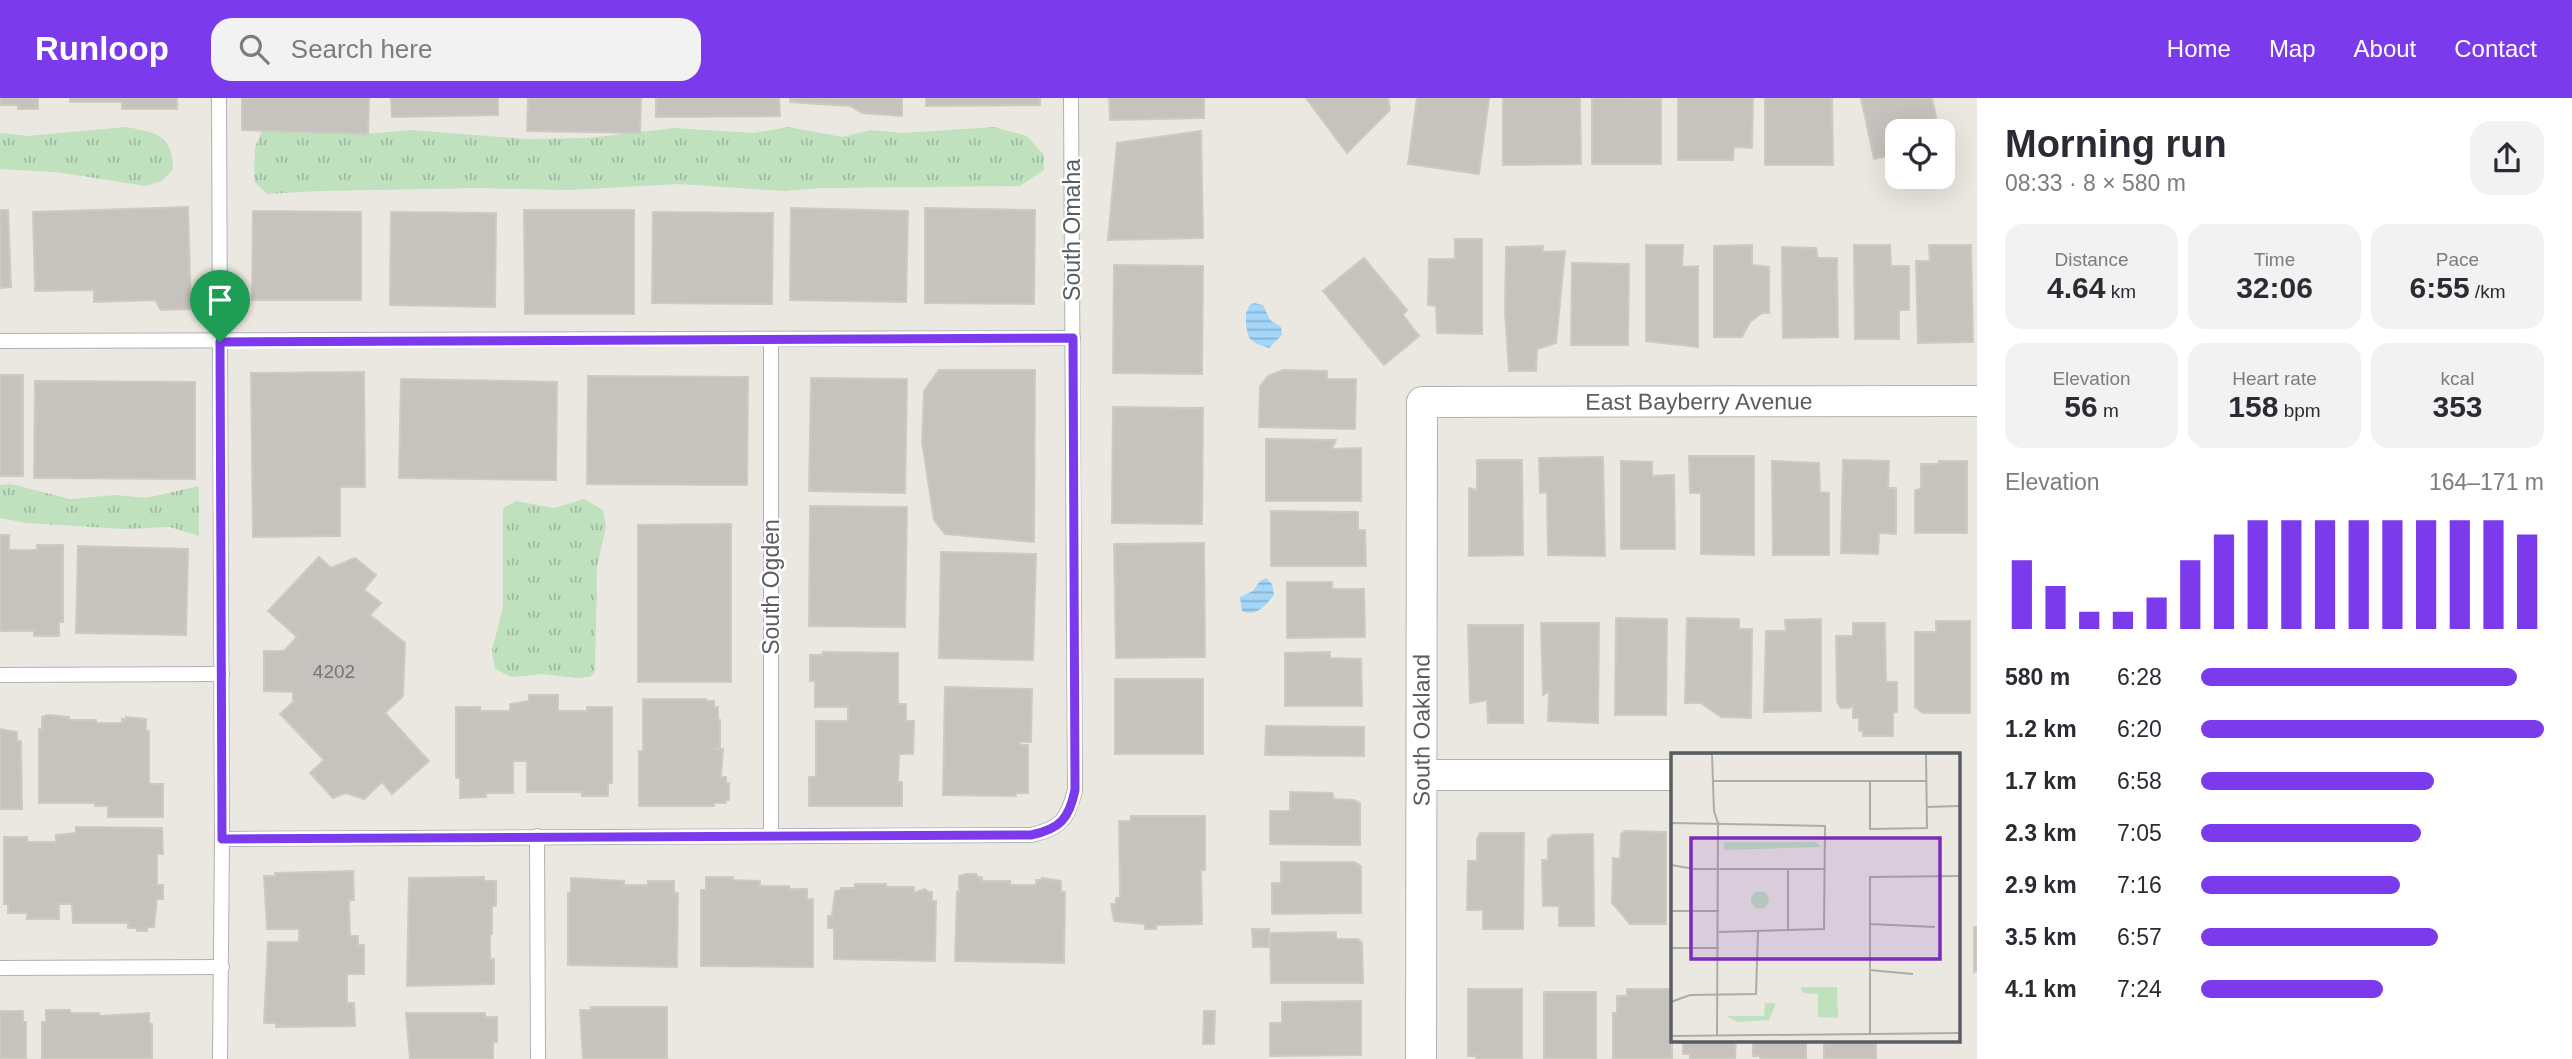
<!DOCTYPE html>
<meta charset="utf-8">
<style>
:root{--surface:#fff;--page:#f2f2f3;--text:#2b2b33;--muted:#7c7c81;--accent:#7c3aed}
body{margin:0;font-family:Helvetica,sans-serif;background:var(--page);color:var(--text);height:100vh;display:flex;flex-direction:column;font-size:26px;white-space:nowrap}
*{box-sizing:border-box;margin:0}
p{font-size:23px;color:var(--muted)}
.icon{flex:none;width:38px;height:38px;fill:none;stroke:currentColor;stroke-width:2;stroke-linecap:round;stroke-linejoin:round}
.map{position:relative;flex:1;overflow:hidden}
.details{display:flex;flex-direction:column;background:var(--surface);width:595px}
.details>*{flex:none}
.tools{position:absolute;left:1885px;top:21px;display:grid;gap:14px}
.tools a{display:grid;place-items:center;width:70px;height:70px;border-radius:14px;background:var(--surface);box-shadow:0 7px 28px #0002;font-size:35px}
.pin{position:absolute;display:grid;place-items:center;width:60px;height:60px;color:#fff;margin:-72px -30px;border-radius:50% 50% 50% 0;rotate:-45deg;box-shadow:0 0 7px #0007}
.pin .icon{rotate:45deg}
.round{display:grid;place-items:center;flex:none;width:74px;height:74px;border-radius:21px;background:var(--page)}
.head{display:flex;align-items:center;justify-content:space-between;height:119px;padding:0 28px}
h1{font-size:38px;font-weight:700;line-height:52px}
.metrics{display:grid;grid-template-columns:repeat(3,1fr);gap:10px;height:119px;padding:7px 28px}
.metrics div{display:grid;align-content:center;border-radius:18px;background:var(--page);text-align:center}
.metrics b{font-size:30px;font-weight:700}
.metrics small{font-size:19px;font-weight:400}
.metrics p{font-size:19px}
.chart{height:196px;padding:14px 28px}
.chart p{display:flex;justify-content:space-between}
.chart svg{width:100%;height:126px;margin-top:7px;stroke:var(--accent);stroke-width:6}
ul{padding:0 28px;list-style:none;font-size:23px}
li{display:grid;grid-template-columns:112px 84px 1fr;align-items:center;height:52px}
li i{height:18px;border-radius:9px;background:var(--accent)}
header{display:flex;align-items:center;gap:42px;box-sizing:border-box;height:98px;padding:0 35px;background:var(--accent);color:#fff}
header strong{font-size:33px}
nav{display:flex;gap:38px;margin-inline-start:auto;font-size:24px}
.search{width:490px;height:63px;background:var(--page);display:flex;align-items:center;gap:18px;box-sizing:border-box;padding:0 24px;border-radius:21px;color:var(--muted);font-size:26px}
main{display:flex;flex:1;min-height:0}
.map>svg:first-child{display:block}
.park{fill:url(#park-tufts)}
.water{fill:url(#water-rules)}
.building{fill:#c6c3be;stroke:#cfcabf;stroke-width:2}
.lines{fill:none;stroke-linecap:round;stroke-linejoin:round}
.service-casing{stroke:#aeb2b5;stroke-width:16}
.minor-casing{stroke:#aeb2b5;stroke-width:32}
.service{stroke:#fff;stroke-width:14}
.minor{stroke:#fff;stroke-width:30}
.route-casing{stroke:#fff;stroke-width:14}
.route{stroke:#7c3aed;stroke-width:9}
.labels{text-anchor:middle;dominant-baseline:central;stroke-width:5;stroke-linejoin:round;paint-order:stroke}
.number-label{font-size:19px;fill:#747678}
.street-label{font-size:23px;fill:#595d60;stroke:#fff}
.inset-road{fill:none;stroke:#adaca9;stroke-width:2}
.view{fill:#7b2cbf;fill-opacity:0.15;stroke:#7b2cbf;stroke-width:3.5}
.inset-edge{fill:none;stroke:#595d60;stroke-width:3.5}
</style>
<header>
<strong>Runloop</strong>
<div class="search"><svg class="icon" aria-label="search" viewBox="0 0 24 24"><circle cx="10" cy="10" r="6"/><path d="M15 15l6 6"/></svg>Search here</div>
<nav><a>Home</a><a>Map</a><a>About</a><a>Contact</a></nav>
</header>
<main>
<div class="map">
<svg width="1977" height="961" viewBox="0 0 1977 961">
<defs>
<pattern id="park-tufts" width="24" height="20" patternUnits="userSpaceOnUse" patternTransform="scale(1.75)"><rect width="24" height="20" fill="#bfe1be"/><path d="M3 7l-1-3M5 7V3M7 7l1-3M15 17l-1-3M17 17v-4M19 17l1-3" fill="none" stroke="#9eba9e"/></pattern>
<pattern id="water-rules" width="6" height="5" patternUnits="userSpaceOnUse" patternTransform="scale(1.75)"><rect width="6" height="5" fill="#a3d6f8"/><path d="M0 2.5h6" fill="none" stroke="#88b1cc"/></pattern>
</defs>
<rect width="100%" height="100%" fill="#ebe8e1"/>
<g class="park">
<path d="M126,29C157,35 172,36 173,71L162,83L145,88L56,74L0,71V35L28,38Z"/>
<polygon points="788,29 842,39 870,32 903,35 994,29 1027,38 1044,57 1044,72 1020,88 822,90 783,93 680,86 569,92 480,90 320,93 267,96 254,83 255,49 262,33 368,36 410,32 527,41 588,40 674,30 753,35"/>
<polygon points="11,386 70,401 116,397 146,400 199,388 199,438 170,429 123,431 27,425 0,420 0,387"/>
<polygon points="584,401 603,412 606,429 597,468 595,574 590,579 576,580 543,576 511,579 495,571 492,552 503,509 503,410 516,403 554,410"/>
</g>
<g class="water">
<polygon points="1254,205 1263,207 1270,222 1281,229 1282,237 1269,250 1257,246 1249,240 1246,228 1246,215 1250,207"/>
<path d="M1266,480L1272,486L1274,497C1265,508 1256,519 1242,513L1240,499L1253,493L1260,483Z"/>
</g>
<g class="building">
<polygon points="0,0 38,0 38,11 18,11 18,7 0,7"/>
<polygon points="70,0 177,0 177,11 122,11 122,4 70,4"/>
<polygon points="242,0 369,0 368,36 242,32"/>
<polygon points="391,0 498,0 498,17 392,19"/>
<polygon points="528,0 641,0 640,35 527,33"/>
<polygon points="656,0 779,0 780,18 656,19"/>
<polygon points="790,0 902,0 902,18 862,15 850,8 790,4"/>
<polygon points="926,0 1040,0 1040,7 926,8"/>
<polygon points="1109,0 1204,0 1204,20 1110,22"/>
<polygon points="1306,0 1388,0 1390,12 1347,55"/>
<polygon points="1417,0 1489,0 1479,76 1408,66"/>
<polygon points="1503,0 1580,0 1581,66 1503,67"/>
<polygon points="1592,0 1661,1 1661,66 1592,66"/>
<polygon points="1678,0 1753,0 1752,50 1734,49 1733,62 1678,62"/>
<polygon points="1765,0 1832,0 1833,67 1765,67"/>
<polygon points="1861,0 1932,0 1939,33 1897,33 1897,56 1874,61"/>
<polygon points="1201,33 1203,140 1108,142 1117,45"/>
<polygon points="188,109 191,211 161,212 155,202 94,204 94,192 35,193 33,114"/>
<polygon points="791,110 908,113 906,204 790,202"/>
<polygon points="925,110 1035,112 1034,206 925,205"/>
<polygon points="0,112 8,112 11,189 0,190"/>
<polygon points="524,112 634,112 634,216 525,216"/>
<polygon points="253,113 361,114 361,202 252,202"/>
<polygon points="391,114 496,115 495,209 390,207"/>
<polygon points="653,114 773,115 772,206 652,205"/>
<polygon points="1455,141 1482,141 1482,236 1437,235 1436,208 1428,207 1429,161 1455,161"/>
<polygon points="1646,147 1683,147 1682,169 1698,168 1698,249 1646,243"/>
<polygon points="1752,147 1752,167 1769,169 1769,215 1762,215 1750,224 1742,239 1714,239 1714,148"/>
<polygon points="1854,147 1890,147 1891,168 1909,168 1909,212 1899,212 1899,241 1855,241"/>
<polygon points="1929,147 1971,147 1973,244 1918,245 1916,163 1930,163"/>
<polygon points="1543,148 1542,154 1565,153 1556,245 1537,251 1536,273 1509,273 1505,215 1506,149"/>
<polygon points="1782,149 1816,150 1818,160 1837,160 1838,239 1783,240"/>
<polygon points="1364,160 1407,212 1403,217 1419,238 1384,267 1323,193"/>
<polygon points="1572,165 1629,166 1628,247 1571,247"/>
<polygon points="1114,167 1203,168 1202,276 1113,275"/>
<polygon points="939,272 1035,272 1034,444 945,436 934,422 922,343 924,293"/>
<polygon points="1283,272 1327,273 1327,281 1356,281 1355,331 1259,329 1260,288 1268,278"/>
<polygon points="364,274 365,389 340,389 340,438 253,439 251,275"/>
<rect x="0" y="277" width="23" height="101"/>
<polygon points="588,278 748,279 747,387 587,386"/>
<polygon points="811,280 907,281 905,395 809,393"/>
<polygon points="401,281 557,284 556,382 399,380"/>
<polygon points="35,283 195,284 195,381 34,380"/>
<polygon points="1113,309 1203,310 1202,426 1112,425"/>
<polygon points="1266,341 1336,342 1332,351 1361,350 1361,403 1266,403"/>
<polygon points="1689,358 1754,358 1754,457 1701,456 1701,395 1690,395"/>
<polygon points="1603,359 1605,458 1548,457 1547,394 1540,395 1539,360"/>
<polygon points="1477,362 1522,362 1523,457 1469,458 1469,390 1477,392"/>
<polygon points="1843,362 1889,363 1888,390 1896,390 1896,436 1879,435 1878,456 1841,455"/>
<polygon points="1621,363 1652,364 1652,378 1674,377 1675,451 1621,451"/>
<polygon points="1772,363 1819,365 1820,394 1829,395 1829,457 1773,457"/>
<polygon points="1939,363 1967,363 1967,435 1915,435 1915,392 1921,391 1921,366 1939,366"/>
<polygon points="810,408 907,409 905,529 809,528"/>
<polygon points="1271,413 1358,414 1358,432 1365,432 1366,468 1271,468"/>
<polygon points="731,426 731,584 638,584 638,427"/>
<polygon points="0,437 9,437 9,452 37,452 37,447 63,447 63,524 59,524 59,538 34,538 34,533 0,533"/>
<polygon points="1204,445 1205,559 1116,560 1114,446"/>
<polygon points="78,448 188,451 186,537 76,535"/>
<polygon points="941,454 1036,456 1033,562 939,560"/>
<polygon points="319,459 331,470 355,460 376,477 364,492 381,505 370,517 405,545 403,598 385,615 429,663 392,696 382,684 364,701 346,695 333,700 310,675 324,662 280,616 293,604 293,594 264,593 264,553 284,553 297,539 268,513"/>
<polygon points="1287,484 1332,484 1332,491 1364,491 1365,539 1287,540"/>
<polygon points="1616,520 1667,521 1666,617 1615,617"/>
<polygon points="1687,520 1739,521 1739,531 1752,531 1751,620 1721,619 1701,605 1685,605"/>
<polygon points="1821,521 1821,613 1764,614 1766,533 1786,533 1785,522"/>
<polygon points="1936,523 1970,523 1970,615 1923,615 1915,609 1915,534 1936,534"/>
<polygon points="1541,525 1599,525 1598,625 1548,623 1549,594 1543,597"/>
<polygon points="1853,525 1885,525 1886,584 1897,584 1897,614 1893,614 1893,638 1863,638 1863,633 1859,633 1859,620 1853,620 1853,605 1850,610 1841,610 1837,604 1836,538 1853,538"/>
<polygon points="1468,527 1523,527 1523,625 1488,625 1487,602 1470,605"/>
<polygon points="823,554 898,555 898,606 906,606 906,623 914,623 913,656 899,656 898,684 902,684 902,708 809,708 809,679 816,679 816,623 848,623 848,609 815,609 815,583 810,583 810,557 823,557"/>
<polygon points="1330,554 1330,560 1361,561 1362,608 1285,608 1285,555"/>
<rect x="1115" y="581" width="88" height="75"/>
<polygon points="945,589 1032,591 1031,644 1020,644 1020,647 1028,647 1028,695 1016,695 1016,698 943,697"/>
<polygon points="529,597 558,597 558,613 587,613 587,609 612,609 612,685 608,685 608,698 582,698 582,694 527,694 527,663 513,663 513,695 486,695 486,699 460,700 460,680 456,680 456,609 480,609 480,613 510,613 510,606 529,603"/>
<polygon points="643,601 706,601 706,603 714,603 714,609 718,609 718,622 720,622 720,651 714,651 723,651 721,679 726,679 726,685 729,685 729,702 726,702 726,705 714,705 714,708 639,708 639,653 643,653"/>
<polygon points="48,617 69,619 69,622 96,622 96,625 122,625 122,621 126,621 126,619 146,621 146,633 149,633 149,686 163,686 163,719 108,719 108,708 95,708 94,705 39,705 39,631 42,631 42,619"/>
<polygon points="1266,628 1364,629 1364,658 1265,657"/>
<polygon points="0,631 17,634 17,643 21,643 22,711 0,711"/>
<polygon points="1290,694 1332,695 1334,701 1354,702 1360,705 1360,747 1270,746 1270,713 1290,713"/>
<polygon points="1131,718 1205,718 1205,772 1201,772 1202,826 1156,827 1156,831 1145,831 1145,826 1114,823 1111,806 1116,806 1116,800 1120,800 1119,723 1131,723"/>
<polygon points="76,729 162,730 163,756 157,756 157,787 163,787 163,801 157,801 154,829 147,829 147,833 137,833 137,830 128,830 128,825 73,825 72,806 59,806 59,821 27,821 27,815 8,815 8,806 4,806 4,739 27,739 27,744 56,744 56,737 76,735"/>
<polygon points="1625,733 1666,734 1666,826 1630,826 1612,805 1613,760 1620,761 1621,736"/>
<polygon points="1480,735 1524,735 1523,831 1483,831 1483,812 1467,812 1468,763 1477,763 1477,741"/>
<polygon points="1593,736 1594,828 1559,828 1559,808 1543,808 1542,762 1548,762 1548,741 1553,737"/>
<polygon points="1281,764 1354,764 1361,768 1361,815 1272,816 1272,785 1281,785"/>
<polygon points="353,773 354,802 349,802 350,838 358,838 358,847 364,847 364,876 347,876 347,905 354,905 355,928 276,929 276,925 264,925 268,844 299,844 299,831 267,831 264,778 275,778 275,775"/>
<polygon points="966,776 976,776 978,779 982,779 982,783 1010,783 1010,787 1036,787 1036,782 1042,782 1042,780 1061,783 1061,794 1065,794 1064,865 955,863 957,794 959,794 959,778"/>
<polygon points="484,779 484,783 496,783 496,808 492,808 492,836 490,836 490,861 494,861 494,886 407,888 409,780"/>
<polygon points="706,779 733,779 733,782 760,783 760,788 789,788 790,791 807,791 807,801 813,801 813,869 701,868 701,792 706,792"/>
<polygon points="571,780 624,783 624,787 648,787 648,783 674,783 674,795 678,795 677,869 568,867 568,795 571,795"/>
<polygon points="855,786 886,786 886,789 914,789 913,795 925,791 928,794 932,794 932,803 936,803 935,863 834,861 834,830 828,830 828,818 832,818 835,793 841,792 841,790 855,790"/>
<polygon points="1974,829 1977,829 1977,873 1974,874"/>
<polygon points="1252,831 1269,831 1269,849 1253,849"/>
<polygon points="1336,834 1336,841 1358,841 1362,845 1363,885 1271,885 1270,835"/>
<polygon points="1468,891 1522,891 1522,961 1476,961 1476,958 1468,958"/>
<polygon points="1627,891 1672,891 1672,961 1613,961 1613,915 1617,915 1617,898 1627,898"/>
<rect x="1544" y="894" width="52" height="67"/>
<polygon points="1361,903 1361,957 1270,958 1270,925 1282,925 1282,904"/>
<polygon points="591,909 667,909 667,961 583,961 580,912 591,912"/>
<polygon points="46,912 70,912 70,915 99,915 99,918 149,915 149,926 152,926 152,961 42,961 42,924 46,924"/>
<polygon points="0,913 23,913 23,924 26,924 26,961 0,961"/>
<polygon points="1204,913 1215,913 1214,946 1203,946"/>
<polygon points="406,915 485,915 485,919 497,919 497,944 493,944 493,961 410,961"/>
<polygon points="1683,942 1736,942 1735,961 1690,961 1690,956 1683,956"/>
<polygon points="1753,942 1806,942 1806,961 1760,961 1760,958 1753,958"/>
<rect x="1824" y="942" width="52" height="19"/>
</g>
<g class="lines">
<defs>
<g id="service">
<polyline points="219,0 222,741 220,961"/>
<polyline points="771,241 771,738"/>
<polyline points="0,243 1073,240"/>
<polyline points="0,577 222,576"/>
<polyline points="537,738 538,961"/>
<path d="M222,741L1031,737C1060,731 1068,721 1075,692L1071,0"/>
<polyline points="0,870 222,869"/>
</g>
<g id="minor">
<polyline points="1422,677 1672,677"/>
<path id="s1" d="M1421,961L1422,304L1977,303"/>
</g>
</defs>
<use href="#service" class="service-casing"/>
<use href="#minor" class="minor-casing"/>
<use href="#service" class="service"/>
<use href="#minor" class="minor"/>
</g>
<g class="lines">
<defs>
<path id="route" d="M1073,240L1075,692C1069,721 1060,731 1031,737L222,741L220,244Z"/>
</defs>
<use href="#route" class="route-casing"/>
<use href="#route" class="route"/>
</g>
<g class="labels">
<g class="number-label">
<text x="334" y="573">4202</text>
</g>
<g class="street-label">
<text transform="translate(1072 132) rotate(-90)">South Omaha</text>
<text stroke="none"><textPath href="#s1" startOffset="934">East Bayberry Avenue</textPath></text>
<text transform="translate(771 489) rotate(-90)">South Ogden</text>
<text stroke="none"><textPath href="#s1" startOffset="329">South Oakland</textPath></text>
</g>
</g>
<g transform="translate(1671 655)">
<rect width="289" height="289" fill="#ebe8e1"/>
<path d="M53,89H145L151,94L53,97ZM80 147a9 9 0 1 1 18 0a9 9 0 1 1-18 0ZM129,234H166L167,265L147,264V241L132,240ZM94,250H105L98,267L66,269L55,263H93Z" fill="#bfe1be"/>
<path class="inset-road" d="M0,1H41M41,1L43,58L47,70L46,283M41,28H255M199,28V76L256,75L255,1M255,54L289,53M0,70L154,73L153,176L48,179M0,112L23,116H155M117,116V178M0,158H48M199,171L264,174M0,195H48M198,217L242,221M0,249L19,242L85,241L87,178M199,281V124L289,123M0,283L289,280"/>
<path class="view" d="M20,85H269V206H20Z"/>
<rect width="289" height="289" class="inset-edge"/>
</g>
</svg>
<div class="tools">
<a><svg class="icon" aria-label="locate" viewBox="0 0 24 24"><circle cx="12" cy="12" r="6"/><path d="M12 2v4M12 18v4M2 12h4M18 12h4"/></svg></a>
</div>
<div class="pin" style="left:220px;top:244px;background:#1e9e55"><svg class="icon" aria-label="arrive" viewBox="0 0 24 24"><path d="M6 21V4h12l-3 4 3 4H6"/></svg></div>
</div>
<section class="details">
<div class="head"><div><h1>Morning run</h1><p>08:33 · 8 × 580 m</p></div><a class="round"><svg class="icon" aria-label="share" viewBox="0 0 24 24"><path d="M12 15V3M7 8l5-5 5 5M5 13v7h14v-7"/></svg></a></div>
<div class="metrics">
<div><p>Distance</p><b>4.64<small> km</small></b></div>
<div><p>Time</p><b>32:06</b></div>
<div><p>Pace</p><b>6:55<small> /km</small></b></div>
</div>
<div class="metrics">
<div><p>Elevation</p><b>56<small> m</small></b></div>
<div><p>Heart rate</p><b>158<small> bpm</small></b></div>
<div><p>kcal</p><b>353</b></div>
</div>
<div class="chart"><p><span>Elevation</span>164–171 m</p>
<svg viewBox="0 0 160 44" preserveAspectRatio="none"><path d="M5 44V20M15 44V29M25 44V38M35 44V38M45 44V33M55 44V20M65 44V11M75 44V6M85 44V6M95 44V6M105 44V6M115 44V6M125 44V6M135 44V6M145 44V6M155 44V11"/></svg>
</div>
<ul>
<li><b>580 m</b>6:28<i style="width:92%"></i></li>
<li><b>1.2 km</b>6:20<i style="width:100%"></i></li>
<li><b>1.7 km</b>6:58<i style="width:68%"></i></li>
<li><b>2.3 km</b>7:05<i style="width:64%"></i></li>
<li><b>2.9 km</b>7:16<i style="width:58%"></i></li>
<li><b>3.5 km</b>6:57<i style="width:69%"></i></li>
<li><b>4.1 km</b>7:24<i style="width:53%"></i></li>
</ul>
</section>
</main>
